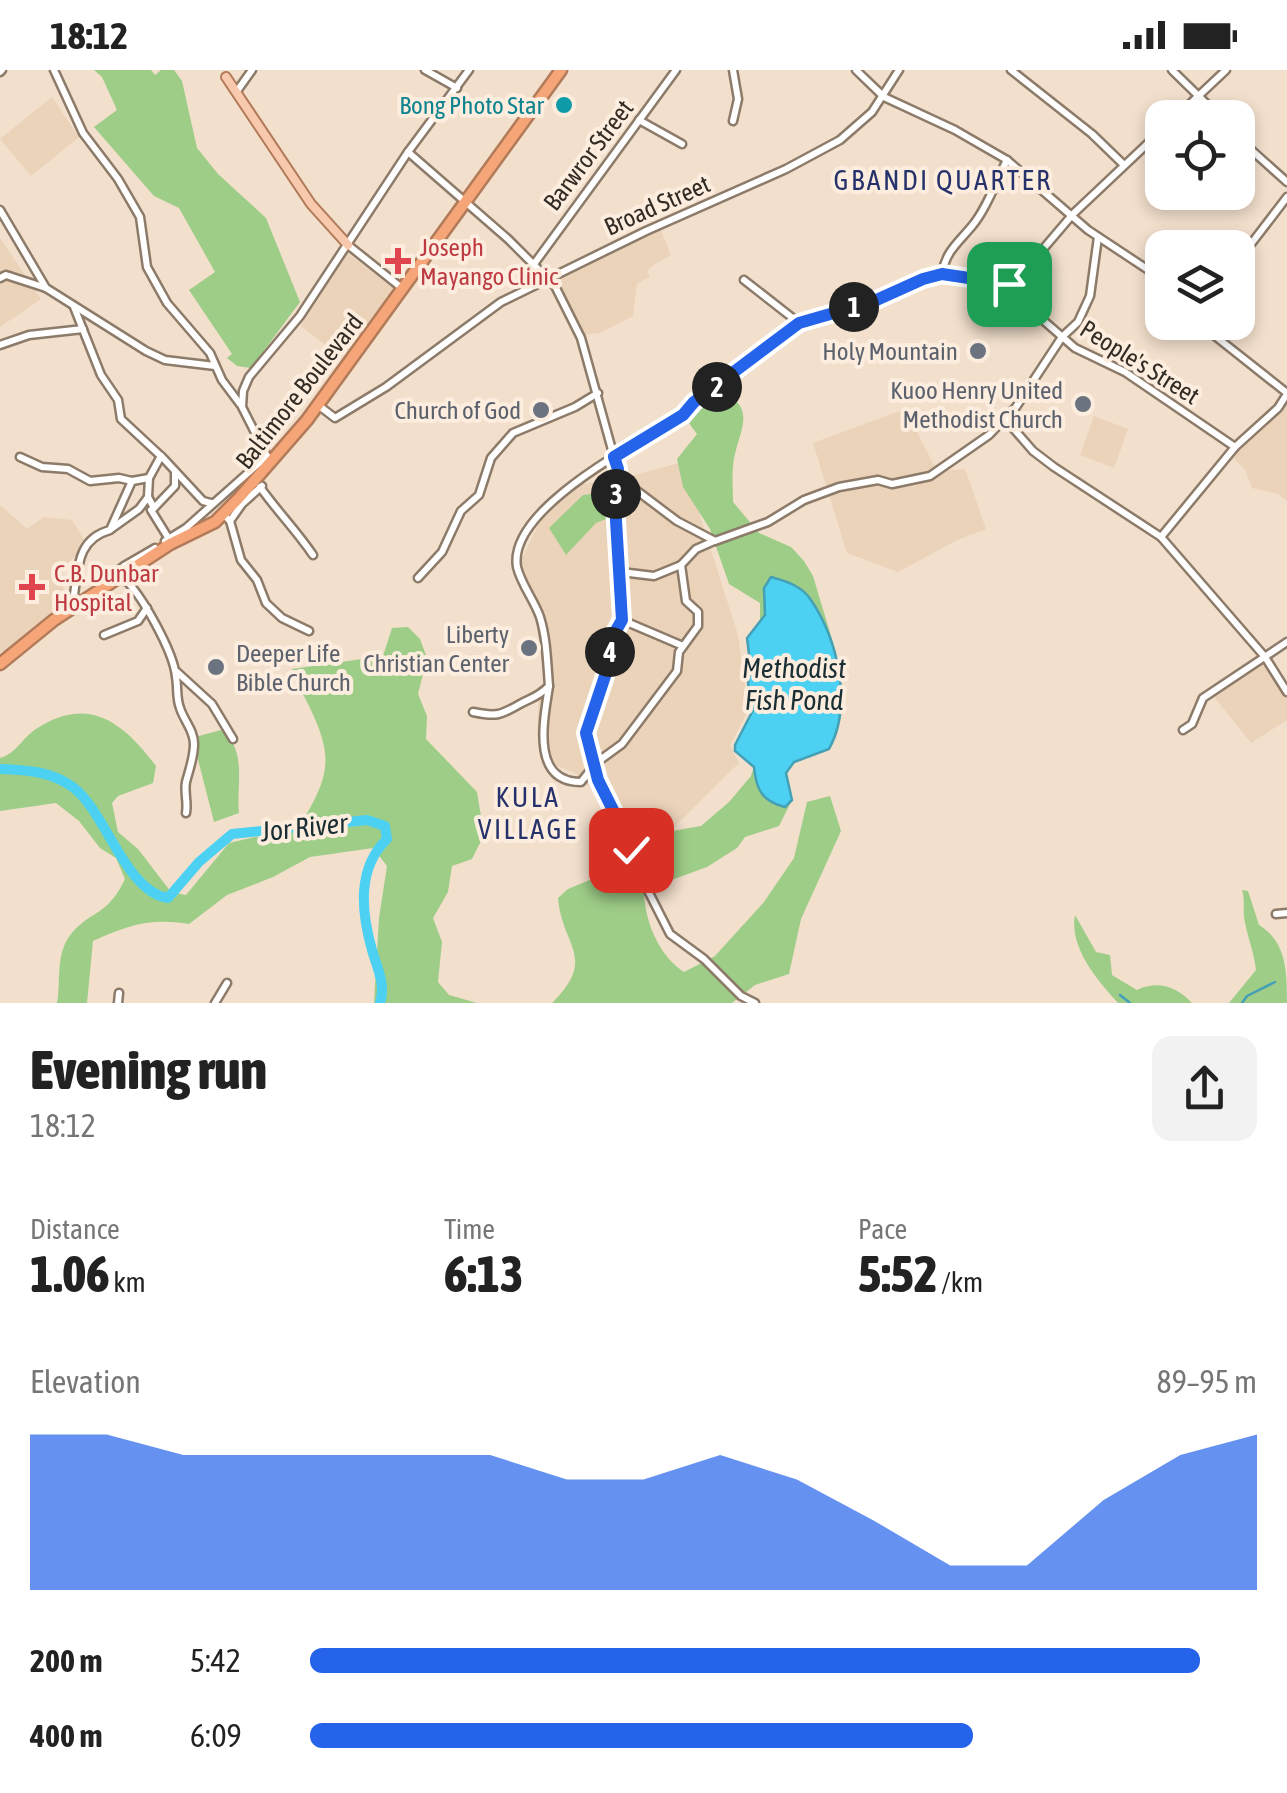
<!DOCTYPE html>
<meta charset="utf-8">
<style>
:root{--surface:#fff;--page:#f2f2f2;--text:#222;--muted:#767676;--accent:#2563eb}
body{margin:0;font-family:"Asap Condensed",sans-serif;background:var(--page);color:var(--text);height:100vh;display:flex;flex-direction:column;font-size:38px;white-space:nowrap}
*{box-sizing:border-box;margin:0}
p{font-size:32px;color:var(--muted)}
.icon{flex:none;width:55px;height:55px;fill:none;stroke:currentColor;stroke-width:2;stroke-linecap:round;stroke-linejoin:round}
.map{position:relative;height:933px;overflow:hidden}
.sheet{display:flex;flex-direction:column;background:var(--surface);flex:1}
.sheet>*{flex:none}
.tools{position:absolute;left:1145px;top:30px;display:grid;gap:20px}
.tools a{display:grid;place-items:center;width:110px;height:110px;border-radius:20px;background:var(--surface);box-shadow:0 5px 15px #0003;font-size:50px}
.pin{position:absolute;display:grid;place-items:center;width:85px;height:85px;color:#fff;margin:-42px;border-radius:20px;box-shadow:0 5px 15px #0006}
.km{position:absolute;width:50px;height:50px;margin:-25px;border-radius:50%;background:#222;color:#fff;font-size:28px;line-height:50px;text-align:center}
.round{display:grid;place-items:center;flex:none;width:105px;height:105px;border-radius:20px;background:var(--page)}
.headline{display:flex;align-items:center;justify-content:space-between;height:170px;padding:0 30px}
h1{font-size:55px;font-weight:800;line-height:75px}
.metrics{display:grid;grid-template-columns:repeat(3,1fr);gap:15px;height:170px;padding:10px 30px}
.metrics div{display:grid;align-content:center}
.metrics b{font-size:50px;font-weight:800}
.metrics small{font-size:28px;font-weight:400}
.metrics p{font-size:28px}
.chart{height:280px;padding:20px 30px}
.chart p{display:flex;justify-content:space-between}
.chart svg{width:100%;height:180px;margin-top:10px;fill:var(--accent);opacity:.7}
ul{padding:0 30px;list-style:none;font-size:32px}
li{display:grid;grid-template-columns:160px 120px 1fr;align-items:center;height:75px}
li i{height:25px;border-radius:12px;background:var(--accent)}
.status{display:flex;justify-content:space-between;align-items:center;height:70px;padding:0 50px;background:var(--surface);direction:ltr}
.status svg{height:28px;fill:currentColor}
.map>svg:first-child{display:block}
.built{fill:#ebd3ba}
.green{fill:#9ecd88}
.water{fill:#4cd1f3;stroke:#44a0b5;stroke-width:2.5}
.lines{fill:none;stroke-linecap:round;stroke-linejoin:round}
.stream{stroke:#44a0b5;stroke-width:2.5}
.river{stroke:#4cd1f3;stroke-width:10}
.minor-casing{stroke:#8d7b6a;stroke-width:11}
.major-casing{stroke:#b17b5a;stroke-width:12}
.highway-casing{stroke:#b17b5a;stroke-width:15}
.minor{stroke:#fff;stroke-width:6}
.major{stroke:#f9c9ad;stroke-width:8}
.highway{stroke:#f5a577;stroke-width:10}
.route-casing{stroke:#fff;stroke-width:20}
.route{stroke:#2563eb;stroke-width:12}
.culture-dot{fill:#0f9aa8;stroke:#fdedde;stroke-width:4}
.health-dot{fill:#e0444e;stroke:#fdedde;stroke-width:4}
.worship-dot{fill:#6b7280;stroke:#fdedde;stroke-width:4}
.labels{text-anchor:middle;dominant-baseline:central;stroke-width:8;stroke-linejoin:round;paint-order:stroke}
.culture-label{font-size:25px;fill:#0d838f;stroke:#fdedde;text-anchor:end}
.street-label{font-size:25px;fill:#332c25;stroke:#fdedde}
.health-label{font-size:25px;fill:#be3a42;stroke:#fdedde;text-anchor:start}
.worship-label{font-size:25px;fill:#5b616d;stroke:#fdedde;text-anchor:end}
.neighbourhood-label{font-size:28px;letter-spacing:2.5px;fill:#26326b;stroke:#fdedde}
.water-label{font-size:28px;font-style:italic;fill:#192f35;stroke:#fdedde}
</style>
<div class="status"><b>18:12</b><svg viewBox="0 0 49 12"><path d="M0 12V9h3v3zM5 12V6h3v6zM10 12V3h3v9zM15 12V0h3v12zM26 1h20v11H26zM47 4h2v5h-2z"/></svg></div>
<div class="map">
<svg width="1287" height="933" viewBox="0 0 1287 933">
<rect width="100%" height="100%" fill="#f2dfcc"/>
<g class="built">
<polygon points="52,27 79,67 31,106 0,69"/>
<polygon points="660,158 671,185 652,196 647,201 650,206 637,214 633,246 600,263 584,265 556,208"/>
<polygon points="0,168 41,229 0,257"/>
<polygon points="346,182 394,219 341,287 301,256"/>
<polygon points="1285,333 1287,334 1287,431 1278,424 1252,418 1245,400 1234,388 1236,379"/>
<polygon points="905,339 937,401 965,399 986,459 957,470 898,502 847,483 813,373"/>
<polygon points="1094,346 1128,359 1114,398 1080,385"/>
<polygon points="683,392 738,565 748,641 730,675 739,693 663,768 626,781 594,721 575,703 548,692 540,678 537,664 539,624 551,610 542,556 520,493 539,453 559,430 581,414 620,409"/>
<polygon points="0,435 27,459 44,447 72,450 86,473 57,508 69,527 56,546 18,576 0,582"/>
<polygon points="1263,590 1287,625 1287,650 1251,673 1211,623"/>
</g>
<g class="green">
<polygon points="94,0 151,0 155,5 161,0 174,0 182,11 197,78 218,104 266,148 300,232 251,298 237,296 227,288 232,284 189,220 215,202 179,138 154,126 94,57 117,40 102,7"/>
<path d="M717,319C755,336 743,353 735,384C731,399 733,417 733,432L759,463L791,477L804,491L813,506L837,586C820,549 814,517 771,507L765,545L760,555V533L729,514L710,459L683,417L677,389L697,364C694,359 689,355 688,349C684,334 708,327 717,319Z"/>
<polygon points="609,422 611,447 596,453 566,485 549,458 583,425"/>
<path d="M408,557L420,569L427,588L418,624L427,646L426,669L477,722L484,765L472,789L452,796L448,822L433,848L442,872L438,912L449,925L477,933H374L379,848L387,796L373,778L310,787L273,807L227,825L189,854C149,848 130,855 93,871L87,933H57C61,911 55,884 71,864C92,839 107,847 125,809L116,788L100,778L79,751L56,733L0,741V688C17,683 22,668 36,659C90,624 124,654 156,696L153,713L118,726L112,733L118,762L138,779L171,822L186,825L229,773L299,757C329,707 335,689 309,636C303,623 296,613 292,599L383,586L392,558Z"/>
<path d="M221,660C248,680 236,715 239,743L214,752L194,674L199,666Z"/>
<path d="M754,697L785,737L792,730L779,756L745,767L737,778L707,797L644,820C644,850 659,886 684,902L715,886L764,832L794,788L807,732L830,726L841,761L801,849L789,904L755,915L732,933H552C598,887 562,877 558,828L568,819L597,807L610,790L623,782L661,763L701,756L729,732L751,706Z"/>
<path d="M1242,820L1248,821L1259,855C1287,872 1287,903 1287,933H1229L1256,900C1254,881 1246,863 1244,847C1243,837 1245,830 1242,820Z"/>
<path d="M1075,845L1096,882L1110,885L1112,905L1137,920C1158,910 1177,917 1192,933H1118C1097,910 1069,877 1075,845Z"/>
</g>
<path class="water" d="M771,507C786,511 802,516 811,530C838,570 853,636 829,679L794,692L786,703L792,730L785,737C761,731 756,718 754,697L735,681V675L753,640L748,613L751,600L747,568L765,545L764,518Z"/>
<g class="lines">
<g class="stream">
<polyline points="1120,925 1130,933"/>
<polyline points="1242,933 1247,926 1275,912"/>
</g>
<path class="river" d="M0,699C26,700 52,701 74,718C106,743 126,822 168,828L199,792L232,764L367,750L385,756L387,769C357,798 361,841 372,880C377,898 386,914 380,933"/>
<defs>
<g id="minor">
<polyline points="54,0 83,63 118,109 140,147 147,197 167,233 210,283 222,310 240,334"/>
<polyline points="425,0 457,18"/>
<polyline points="733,0 738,29 733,51"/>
<polyline points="856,0 884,27 955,60 1007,90 1088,160 1162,209"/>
<polyline points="1011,0 1092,64 1124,95"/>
<polyline points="1172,0 1221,48"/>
<polyline points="0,2 2,0"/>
<polyline points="237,21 252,0"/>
<polyline points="1175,48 1226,0"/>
<polyline points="639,50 682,74"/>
<polyline points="1238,68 1287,112"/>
<polyline points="408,82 508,169 555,216 581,268 614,387 624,411 677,451 715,471 768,452 804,430 839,417 878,410 892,414 930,406 989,365 1016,337 1062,267 1078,252 1090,226 1098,167"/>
<polyline points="1238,84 1244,75"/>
<polyline points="0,140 46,218 146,281 165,290 215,296"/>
<polyline points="348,175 403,219"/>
<polyline points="1238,185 1251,174 1287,127"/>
<polyline points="534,194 676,0"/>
<path d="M942,204C946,181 957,174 972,156C987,138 996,111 1007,90"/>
<polyline points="0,208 6,205 46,218"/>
<polyline points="744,210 799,253"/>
<polyline points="1005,215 1021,205 1073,144 1162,60"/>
<polyline points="74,237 101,305 118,330 121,349 164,389 203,431 211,433"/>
<polyline points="1205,252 1215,266 1287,323"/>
<polyline points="0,275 29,265 83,259"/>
<polyline points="318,335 335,348 386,317 501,232 646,161 786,99 840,70 872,42 899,0"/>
<polyline points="1006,350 1033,381 1054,397 1161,467 1265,587 1287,622"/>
<polyline points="20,387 42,397 68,399 90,411 119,408 132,411"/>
<polyline points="270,392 242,337 243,321 249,307 300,246 408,82 469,0"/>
<polyline points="618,400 615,434 622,550 610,571 609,594 586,663 591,689 630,774 636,797 670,864 704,889 741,926 755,933"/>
<path d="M260,417C277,441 296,460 313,485"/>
<polyline points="148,427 149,408 161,386"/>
<polyline points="154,438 175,416 175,403"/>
<polyline points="224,445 230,451 241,490 257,510 266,533 282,548 309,561"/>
<polyline points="230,451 242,434 262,416"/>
<polyline points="111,459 139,439 148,427 154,438 151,440 169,469"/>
<polyline points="1161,467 1235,377 1278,338 1287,324"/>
<polyline points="165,471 186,458 267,386"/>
<polyline points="621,502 654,506 681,495"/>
<path d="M122,507C141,522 174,583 176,607C178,618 176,628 180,638C184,651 194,660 194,674C194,688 189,700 186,712C184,722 188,732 186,743"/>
<polyline points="418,508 442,482 461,441 479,425 491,388 513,363 575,337 598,323"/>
<polyline points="108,510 124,496 155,478"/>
<path d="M72,535C79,506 73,470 110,460L132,411L149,408"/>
<polyline points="622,550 683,576"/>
<polyline points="104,565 138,551 147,538"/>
<polyline points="177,602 212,634 233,669"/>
<path d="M549,616C544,649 530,712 581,712L596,693L622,674L677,601L679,582L698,556V542L686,531L681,495L696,479L714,471"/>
<path d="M473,642C497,647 501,645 520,634C532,627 537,628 549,616C547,593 547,570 540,547C534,530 521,514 517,497C507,438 641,372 683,345L694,332L799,253L871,231L923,209L942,204L1004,216L1075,278L1125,302L1235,377"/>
<polyline points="1183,660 1192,654 1203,628 1287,572"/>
<polyline points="1276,844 1287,843"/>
<polyline points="118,933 119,923"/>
<polyline points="215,933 227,913"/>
</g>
<polyline id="major" points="226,7 311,134 348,175"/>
<polyline id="highway" points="0,594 54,550 170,474 215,452 239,428 307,350 561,0"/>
</defs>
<use href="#minor" class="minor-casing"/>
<use href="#major" class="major-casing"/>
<use href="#highway" class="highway-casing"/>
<use href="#minor" class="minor"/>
<use href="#major" class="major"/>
<use href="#highway" class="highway"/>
</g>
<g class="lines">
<defs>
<polyline id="route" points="631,780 630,774 598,710 586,663 609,594 610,571 622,550 615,434 618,399 614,387 683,345 694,332 799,253 872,232 923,209 942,204 1009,214"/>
</defs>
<use href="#route" class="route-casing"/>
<use href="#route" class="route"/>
</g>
<circle class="culture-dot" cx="564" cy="35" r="10"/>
<g class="health-dot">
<path d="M393 176h10v10h10v10h-10v10h-10v-10h-10v-10h10z"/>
<path d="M27 502h10v10h10v10h-10v10h-10v-10h-10v-10h10z"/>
</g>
<g class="worship-dot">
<circle cx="978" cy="281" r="10"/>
<circle cx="1083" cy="334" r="10"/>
<circle cx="541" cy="340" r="10"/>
<circle cx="529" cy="578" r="10"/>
<circle cx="216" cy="597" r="10"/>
</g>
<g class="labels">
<g class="culture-label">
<text x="544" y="35">Bong Photo Star</text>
</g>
<g class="street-label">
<text transform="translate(588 85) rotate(-53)">Barwror Street</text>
<text transform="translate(657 135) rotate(-24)">Broad Street</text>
<text transform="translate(1140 292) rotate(32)">People's Street</text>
<text transform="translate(299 321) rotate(-52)">Baltimore Boulevard</text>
</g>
<g class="health-label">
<text x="420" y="177">Joseph<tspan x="420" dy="29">Mayango Clinic</tspan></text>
<text x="54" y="503">C.B. Dunbar<tspan x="54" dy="29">Hospital</tspan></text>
</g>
<g class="worship-label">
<text x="958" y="281">Holy Mountain</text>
<text x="1063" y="320">Kuoo Henry United<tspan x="1063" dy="29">Methodist Church</tspan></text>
<text x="521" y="340">Church of God</text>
<text x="509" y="564">Liberty<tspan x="509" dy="29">Christian Center</tspan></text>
<text x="236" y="583" text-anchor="start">Deeper Life<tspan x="236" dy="29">Bible Church</tspan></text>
</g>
<g class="neighbourhood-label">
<text x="943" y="110">GBANDI QUARTER</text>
<text x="528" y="727">KULA<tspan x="528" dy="32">VILLAGE</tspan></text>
</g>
<g class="water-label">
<text x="794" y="598">Methodist<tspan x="794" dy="32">Fish Pond</tspan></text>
<text transform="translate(304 757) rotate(-6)">Jor River</text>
</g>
</g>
</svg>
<div class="tools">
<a><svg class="icon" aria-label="locate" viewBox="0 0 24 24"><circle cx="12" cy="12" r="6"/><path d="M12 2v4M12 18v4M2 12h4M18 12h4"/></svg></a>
<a><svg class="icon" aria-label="layers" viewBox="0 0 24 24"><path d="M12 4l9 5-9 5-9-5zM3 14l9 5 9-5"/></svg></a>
</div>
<div class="pin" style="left:1009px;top:214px;background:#1e9e55"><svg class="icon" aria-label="arrive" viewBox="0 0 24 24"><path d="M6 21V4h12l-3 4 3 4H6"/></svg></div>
<div class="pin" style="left:631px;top:780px;background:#d93025"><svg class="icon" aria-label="check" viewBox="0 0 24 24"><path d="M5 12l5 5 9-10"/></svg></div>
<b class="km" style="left:854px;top:237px">1</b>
<b class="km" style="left:717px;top:317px">2</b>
<b class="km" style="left:616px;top:424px">3</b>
<b class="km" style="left:610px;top:582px">4</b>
</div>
<section class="sheet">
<div class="headline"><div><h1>Evening run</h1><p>18:12</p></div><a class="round"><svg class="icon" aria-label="share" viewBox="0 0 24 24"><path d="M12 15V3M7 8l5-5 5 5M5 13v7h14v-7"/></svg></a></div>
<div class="metrics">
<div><p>Distance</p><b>1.06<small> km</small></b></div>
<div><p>Time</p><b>6:13</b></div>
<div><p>Pace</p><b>5:52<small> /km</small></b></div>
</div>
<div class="chart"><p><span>Elevation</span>89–95 m</p>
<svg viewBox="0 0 160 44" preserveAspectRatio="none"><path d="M0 44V6L10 6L20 11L30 11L40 11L50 11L60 11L70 17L80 17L90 11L100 17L110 27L120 38L130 38L140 22L150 11L160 6V44z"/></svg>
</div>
<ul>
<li><b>200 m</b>5:42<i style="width:94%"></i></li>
<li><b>400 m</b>6:09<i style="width:70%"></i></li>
</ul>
</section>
